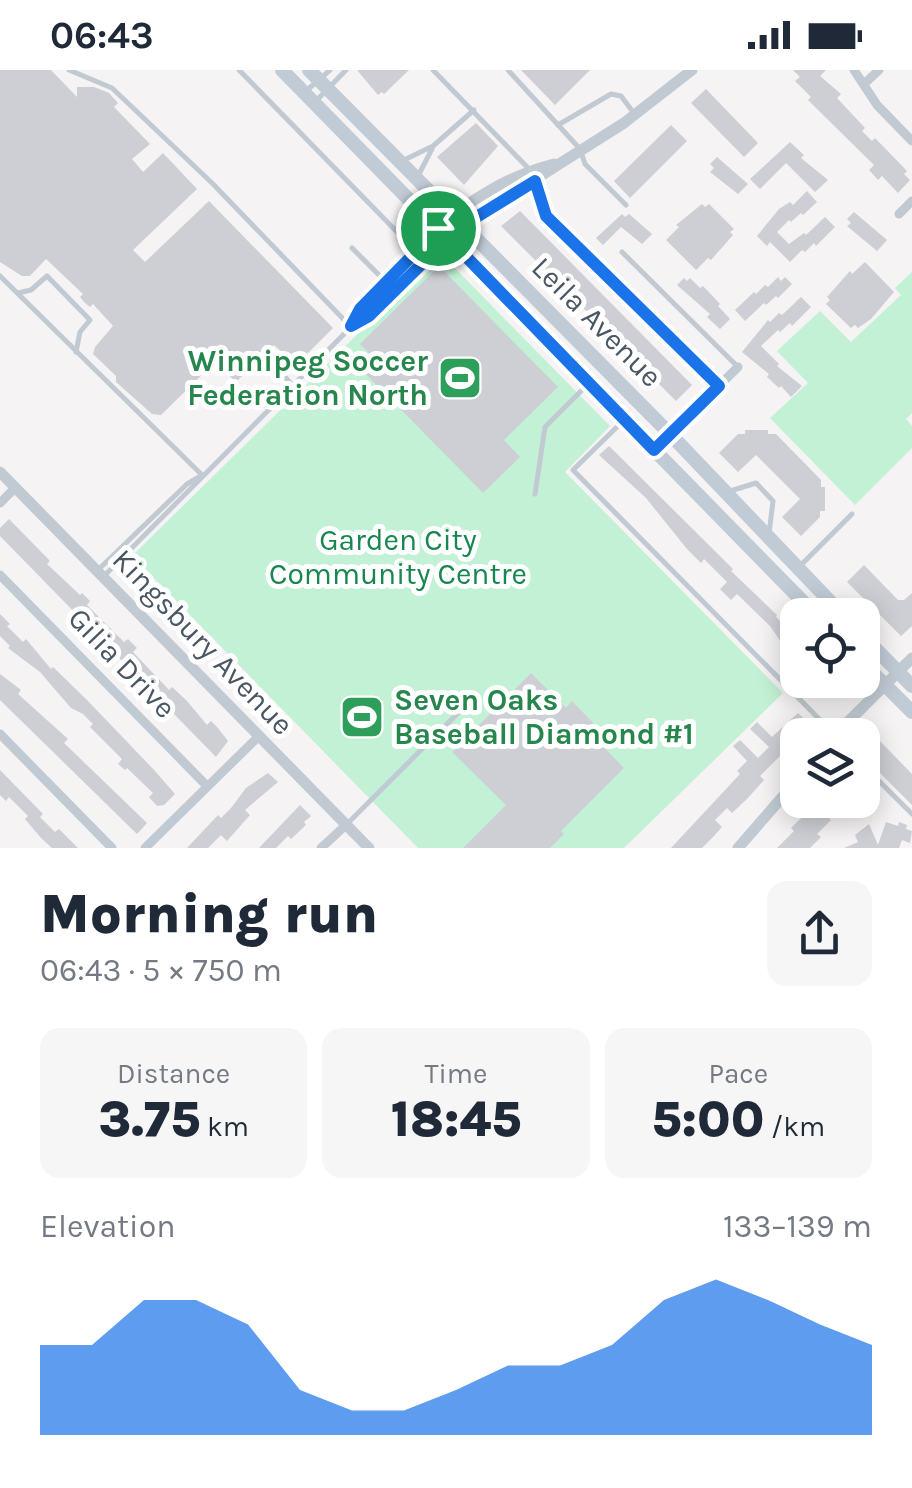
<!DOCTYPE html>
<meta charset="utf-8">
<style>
:root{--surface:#fff;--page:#f6f6f7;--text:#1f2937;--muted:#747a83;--accent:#1a73e8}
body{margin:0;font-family:Karla,sans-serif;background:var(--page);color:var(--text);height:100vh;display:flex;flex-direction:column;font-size:38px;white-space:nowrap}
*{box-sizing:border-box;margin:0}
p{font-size:32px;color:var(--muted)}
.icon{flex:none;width:55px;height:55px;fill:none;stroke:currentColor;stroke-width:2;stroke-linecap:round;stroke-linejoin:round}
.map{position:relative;height:778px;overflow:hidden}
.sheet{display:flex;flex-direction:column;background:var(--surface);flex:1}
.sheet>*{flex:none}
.buttons{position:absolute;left:780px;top:528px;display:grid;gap:20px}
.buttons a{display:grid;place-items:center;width:100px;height:100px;border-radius:20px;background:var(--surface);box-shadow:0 5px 25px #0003;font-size:50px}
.pin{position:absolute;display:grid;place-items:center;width:85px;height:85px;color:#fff;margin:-42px;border:5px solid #fff;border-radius:50%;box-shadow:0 2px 10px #0007}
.round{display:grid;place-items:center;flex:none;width:105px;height:105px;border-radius:20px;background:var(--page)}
.summary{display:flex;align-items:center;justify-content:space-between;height:170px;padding:0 40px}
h1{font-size:55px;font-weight:800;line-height:75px}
.metrics{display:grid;grid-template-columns:repeat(3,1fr);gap:15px;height:170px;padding:10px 40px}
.metrics div{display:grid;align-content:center;border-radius:20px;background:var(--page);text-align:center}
.metrics b{font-size:50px;font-weight:800}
.metrics small{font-size:28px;font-weight:400}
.metrics p{font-size:28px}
.chart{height:280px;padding:20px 40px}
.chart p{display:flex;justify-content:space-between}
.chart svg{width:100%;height:180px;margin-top:10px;fill:var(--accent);opacity:.7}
.status{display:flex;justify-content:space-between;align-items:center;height:70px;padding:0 50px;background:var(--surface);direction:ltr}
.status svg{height:28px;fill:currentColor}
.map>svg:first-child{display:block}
.green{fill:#c3f1d5}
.building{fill:#cdcfd5}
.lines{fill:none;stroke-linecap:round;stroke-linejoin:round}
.service{stroke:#c1cad2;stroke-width:5}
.minor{stroke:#c1cad2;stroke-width:9}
.tertiary{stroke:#c1cad2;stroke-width:11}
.secondary{stroke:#c1cbd6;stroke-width:14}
.route-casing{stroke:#fff;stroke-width:20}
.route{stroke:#1a73e8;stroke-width:12}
.labels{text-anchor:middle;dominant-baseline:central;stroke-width:10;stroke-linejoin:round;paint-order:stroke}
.street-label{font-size:30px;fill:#4a5661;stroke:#fff}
.leisure-label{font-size:30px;font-weight:bold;fill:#27864d;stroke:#fff;text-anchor:end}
.park-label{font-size:30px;fill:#17864f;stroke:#fff}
</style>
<div class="status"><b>06:43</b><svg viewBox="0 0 49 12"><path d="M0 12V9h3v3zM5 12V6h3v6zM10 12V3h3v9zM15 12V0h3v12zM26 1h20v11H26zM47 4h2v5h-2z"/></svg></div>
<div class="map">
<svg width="912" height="778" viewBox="0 0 912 778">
<rect width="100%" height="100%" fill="#f5f3f3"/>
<g class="green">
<polygon points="440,183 610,356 565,402 783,623 624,778 418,778 132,486"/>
<polygon points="912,202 912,343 906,349 912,356 912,378 855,435 770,348 808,313 777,281 820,241 851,272 901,225 895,218"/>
</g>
<g class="building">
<polygon points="0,0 51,0 77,27 77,17 94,17 109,23 118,33 114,37 150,74 132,89 143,102 163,83 197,119 133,180 145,192 209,131 333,258 296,295 274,275 236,312 215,292 161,345 152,344 116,312 116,306 93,284 95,277 113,256 93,234 90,237 84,232 80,227 83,224 46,189 30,206 22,206 0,192"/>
<polygon points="357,0 409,0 384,24 382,22 378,25"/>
<polygon points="521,0 590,0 555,35"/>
<polygon points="793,0 826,0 820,6 841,24 837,28 865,58 862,61 872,71 875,68 907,101 904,104 910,110 898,123 882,106 878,110 869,100 874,95 808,30 811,27 795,11 800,7"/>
<polygon points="706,19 758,73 744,87 691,33"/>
<polygon points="476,53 498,76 464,115 437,87"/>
<polygon points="671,55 687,71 630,128 614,111"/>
<polygon points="790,72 804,85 801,88 828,110 815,122 786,93 760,119 750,109"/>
<polygon points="717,87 748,114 738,124 710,102 714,98 710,94"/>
<polygon points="807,121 817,132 803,145 801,143 791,152 789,150 777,162 789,174 804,163 806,165 825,147 835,157 816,176 814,173 805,182 802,180 790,192 770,172 767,176 757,166 779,139 790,132 793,135"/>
<polygon points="702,134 705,137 709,134 734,159 730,162 733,165 711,190 708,188 696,200 666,170 679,157 676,155"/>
<polygon points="520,141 692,315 676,331 501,156"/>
<polygon points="854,142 887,170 877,181 847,156 851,153 847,149"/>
<polygon points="622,144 625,147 629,144 652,164 642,174 621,157 603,175 596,168"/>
<polygon points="865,192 894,222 871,249 858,258 855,255 851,258 826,234 830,230 827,227 850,201 852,204"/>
<polygon points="439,196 558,317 504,370 520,387 483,423 361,299 373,287 360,274"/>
<polygon points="778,207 781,211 785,207 792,214 778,228 776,226 766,235 764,233 745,251 735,240 754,222 756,224 765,215 768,217"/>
<polygon points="684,208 687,211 690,208 700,218 703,216 720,234 718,236 730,249 720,259 707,247 710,244 677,215"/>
<polygon points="801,227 811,237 792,256 790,253 780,262 778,260 761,276 779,294 777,296 802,316 791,327 781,316 779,318 767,307 769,304 742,282 768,250 770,252 779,243 782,245"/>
<polygon points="745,360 768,360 768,364 776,364 821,410 821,417 825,417 825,441 820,441 820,447 801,466 782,447 800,429 756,385 738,402 719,383 738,364 745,364"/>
<polygon points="609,376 733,499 731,501 777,545 776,547 793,564 798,559 798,577 790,585 770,556 737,524 731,530 720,519 727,512 704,489 701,493 687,479 646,428 599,385"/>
<polygon points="9,449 50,491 47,494 80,525 82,523 90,531 87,535 124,572 128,569 137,578 133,582 169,620 172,617 187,631 207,655 211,651 217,657 228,671 216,687 0,466 0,458"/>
<polygon points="864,495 898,530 904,530 912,523 912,556 901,566 847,512"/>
<polygon points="0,544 10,554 7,556 23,572 26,569 51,599 53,597 87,630 155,701 175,724 164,735 157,736 149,727 153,723 127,698 125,700 118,694 122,689 90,657 93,654 83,644 71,638 40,602 8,578 10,576 0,566"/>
<polygon points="531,603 566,638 572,631 597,657 591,664 624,698 561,761 564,764 550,778 463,778 506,735 452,682"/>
<polygon points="0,604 21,620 18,624 68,669 64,673 147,753 137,764 0,630"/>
<polygon points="798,643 809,653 803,663 760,706 764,710 747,729 732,743 727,738 715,750 722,757 714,766 702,778 671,778 740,704 737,701 747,691 733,676 740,670 758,688 769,677 750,659 757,652 772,667"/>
<polygon points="873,664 912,704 912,735 862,685 862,674"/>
<polygon points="0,700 43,744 40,747 55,762 59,759 78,778 52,778 41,768 25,749 28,746 9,727 6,731 0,725"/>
<polygon points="268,703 278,712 245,740 250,745 227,771 221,765 208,778 187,778 218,745 221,748 231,738 246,718"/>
<polygon points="820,730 839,730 825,744 831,750 817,764 821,767 810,778 777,778 794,761 791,758"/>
<polygon points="300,735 311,746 304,752 306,755 291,769 288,766 276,778 259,778"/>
<polygon points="886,752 898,756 899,752 907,755 906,759 912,761 910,773 902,770 899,778 844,778 858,772 855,765 869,754 878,775"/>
</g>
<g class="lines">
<g class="service">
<polyline points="69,0 112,18 212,113 351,257"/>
<polyline points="239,0 402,167"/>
<polyline points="433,0 529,99"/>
<polyline points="508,0 580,79 585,94 626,135"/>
<polyline points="306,21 330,0"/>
<polyline points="317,30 346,0"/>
<polyline points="558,55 611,24 621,26 633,42"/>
<polyline points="404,90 433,76 474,40"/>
<polyline points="419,104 432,79"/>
<polyline points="535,113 546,146 719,316"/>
<polyline points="352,178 395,221"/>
<polyline points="622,182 737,296"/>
<polyline points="0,206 202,405"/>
<polyline points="18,223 31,220 47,206 90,250 80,262 76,282"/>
<polyline points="351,257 361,239 434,162"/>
<polyline points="279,300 293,316"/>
<polyline points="622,352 573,400 833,663"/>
<polyline points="727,422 756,413 773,431 769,464"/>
<polyline points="535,424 545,357 587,315"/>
<polyline points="801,495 852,444"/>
<polyline points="98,500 187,414 199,407"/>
<polyline points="104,506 351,257 369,246 447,169"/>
<polyline points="862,694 912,744"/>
<polyline points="348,753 459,642"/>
</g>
<g class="minor">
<polyline points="854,0 877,35 912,71"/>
<polyline points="864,14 879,0"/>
<polyline points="899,144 912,131"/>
<polyline points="654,380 738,297"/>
<polyline points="0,433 15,418"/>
<polyline points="0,505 207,716"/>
<polyline points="0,664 112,778"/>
<polyline points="145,778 259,666"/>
<polyline points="321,778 346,755"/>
</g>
<g class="tertiary">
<path d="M438,158C470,129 511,105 554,94"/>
<polyline points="448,168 477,146 624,53 692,0"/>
<polyline points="0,402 369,778"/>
<polyline points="835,665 912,588"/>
<polyline points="738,778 798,709"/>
</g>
<g class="secondary">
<polyline points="282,0 816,545"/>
<polyline points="309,0 670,364 843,545"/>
<polyline points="862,565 912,616"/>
<polyline points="862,592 912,642"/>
</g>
</g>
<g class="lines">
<defs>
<polygon id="route" points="535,111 546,146 719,316 654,380 448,168 369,246 351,256 360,239 452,145 462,156"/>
</defs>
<use href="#route" class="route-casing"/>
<use href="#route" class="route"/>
</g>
<defs>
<symbol id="stadium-square" viewBox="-11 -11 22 22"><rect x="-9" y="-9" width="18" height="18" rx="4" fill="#2e9e5b" stroke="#fff"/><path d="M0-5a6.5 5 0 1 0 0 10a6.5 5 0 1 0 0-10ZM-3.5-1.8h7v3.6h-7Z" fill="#fff"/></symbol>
</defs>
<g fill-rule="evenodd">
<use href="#stadium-square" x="435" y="283" width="50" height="50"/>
<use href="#stadium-square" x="337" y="622" width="50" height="50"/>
</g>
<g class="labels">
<g class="street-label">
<text transform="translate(597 252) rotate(45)">Leila Avenue</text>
<text transform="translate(203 572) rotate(46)">Kingsbury Avenue</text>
<text transform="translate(122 593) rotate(46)">Gilia Drive</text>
</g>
<g class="leisure-label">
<text x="428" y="291">Winnipeg Soccer<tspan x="428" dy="34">Federation North</tspan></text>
<text x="394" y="630" text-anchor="start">Seven Oaks<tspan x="394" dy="34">Baseball Diamond #1</tspan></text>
</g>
<g class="park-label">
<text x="398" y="470">Garden City<tspan x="398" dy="34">Community Centre</tspan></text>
</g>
</g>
</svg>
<div class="buttons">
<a><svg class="icon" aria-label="locate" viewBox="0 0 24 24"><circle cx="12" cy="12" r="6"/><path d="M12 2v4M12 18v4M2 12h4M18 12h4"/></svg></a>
<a><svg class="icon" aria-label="layers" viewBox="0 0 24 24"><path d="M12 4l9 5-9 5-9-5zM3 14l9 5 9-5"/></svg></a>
</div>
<div class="pin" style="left:438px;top:158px;background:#1e9e55"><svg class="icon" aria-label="arrive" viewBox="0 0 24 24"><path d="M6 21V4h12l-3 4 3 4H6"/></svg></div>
</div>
<section class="sheet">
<div class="summary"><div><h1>Morning run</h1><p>06:43 · 5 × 750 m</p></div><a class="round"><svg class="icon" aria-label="share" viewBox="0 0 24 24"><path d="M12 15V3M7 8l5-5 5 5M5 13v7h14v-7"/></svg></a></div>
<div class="metrics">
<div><p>Distance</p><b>3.75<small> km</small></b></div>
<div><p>Time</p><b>18:45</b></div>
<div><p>Pace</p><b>5:00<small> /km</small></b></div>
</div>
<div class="chart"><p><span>Elevation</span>133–139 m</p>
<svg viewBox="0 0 160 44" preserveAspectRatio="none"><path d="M0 44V22L10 22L20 11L30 11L40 17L50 33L60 38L70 38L80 33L90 27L100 27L110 22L120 11L130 6L140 11L150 17L160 22V44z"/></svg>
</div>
</section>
